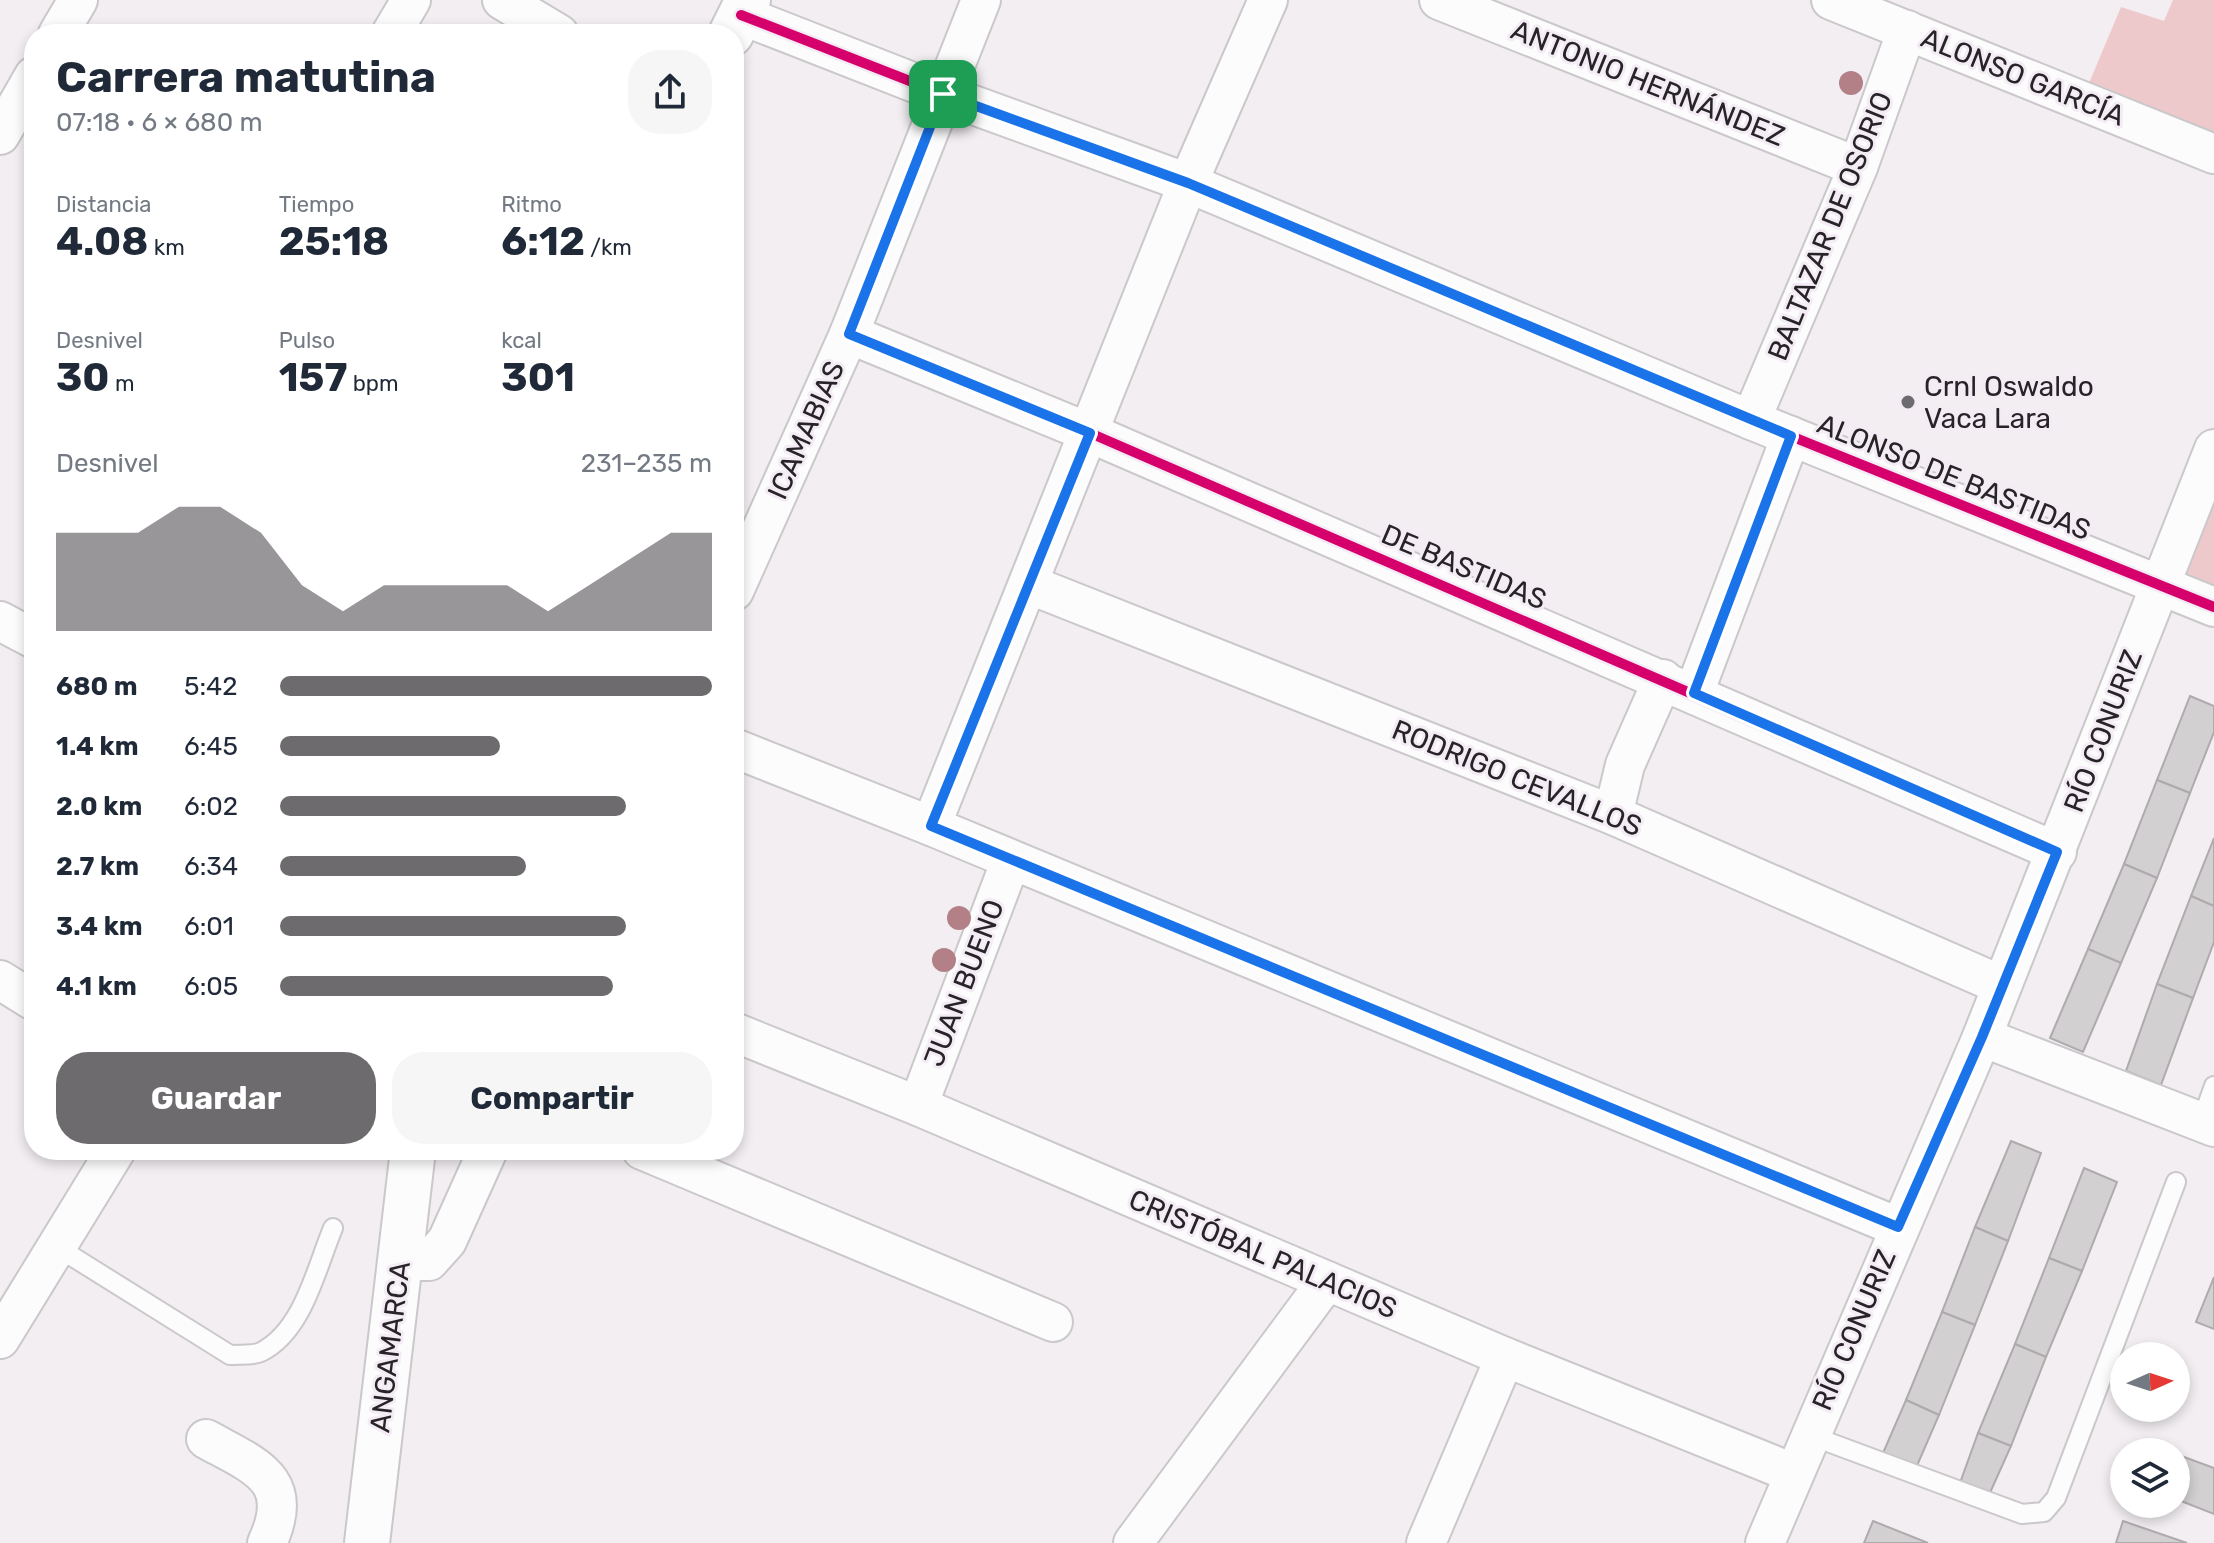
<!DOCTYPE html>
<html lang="es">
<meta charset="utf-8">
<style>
:root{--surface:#fff;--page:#f6f6f7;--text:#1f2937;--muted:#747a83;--accent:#6e6b6e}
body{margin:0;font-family:Rubik,sans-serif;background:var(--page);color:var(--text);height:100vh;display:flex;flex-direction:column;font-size:30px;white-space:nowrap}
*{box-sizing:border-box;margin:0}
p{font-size:26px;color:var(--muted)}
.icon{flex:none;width:44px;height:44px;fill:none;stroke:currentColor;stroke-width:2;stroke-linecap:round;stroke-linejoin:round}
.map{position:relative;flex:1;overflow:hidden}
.drawer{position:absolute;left:24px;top:24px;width:720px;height:1136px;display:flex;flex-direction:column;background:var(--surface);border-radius:32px;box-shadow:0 4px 12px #0003}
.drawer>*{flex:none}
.needle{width:52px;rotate:87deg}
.tools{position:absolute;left:2110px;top:1342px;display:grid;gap:16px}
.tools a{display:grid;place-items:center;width:80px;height:80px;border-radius:50%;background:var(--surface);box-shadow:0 4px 12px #0003;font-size:40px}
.pin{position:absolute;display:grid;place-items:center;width:68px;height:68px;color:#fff;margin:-34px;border-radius:16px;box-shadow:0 4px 12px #0006}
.round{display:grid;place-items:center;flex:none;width:84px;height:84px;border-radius:32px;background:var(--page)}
.head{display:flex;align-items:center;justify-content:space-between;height:136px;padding:0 32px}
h1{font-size:44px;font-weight:700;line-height:60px}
.stats{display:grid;grid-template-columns:repeat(3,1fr);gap:12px;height:136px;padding:8px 32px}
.stats div{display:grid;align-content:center}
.stats b{font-size:40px;font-weight:700}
.stats small{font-size:22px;font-weight:400}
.stats p{font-size:22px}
.chart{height:224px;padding:16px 32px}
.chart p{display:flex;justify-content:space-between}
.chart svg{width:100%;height:144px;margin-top:8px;fill:var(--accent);opacity:.7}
.action{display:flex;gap:16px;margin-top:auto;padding:16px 32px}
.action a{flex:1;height:92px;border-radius:32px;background:var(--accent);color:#fff;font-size:32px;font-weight:700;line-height:92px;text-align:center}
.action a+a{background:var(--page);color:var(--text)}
ul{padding:0 32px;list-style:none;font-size:26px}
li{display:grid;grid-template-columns:128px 96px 1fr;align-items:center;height:60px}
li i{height:20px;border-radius:10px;background:var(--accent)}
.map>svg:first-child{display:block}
.green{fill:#eec9cc}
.building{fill:#d3d0d2;stroke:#aeaaad;stroke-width:2}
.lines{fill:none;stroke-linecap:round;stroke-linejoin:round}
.lane-casing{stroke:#cac8ca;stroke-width:22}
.street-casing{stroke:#cac8ca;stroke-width:42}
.secondary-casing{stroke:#cac8ca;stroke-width:48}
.lane{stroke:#fdfcfd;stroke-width:18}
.street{stroke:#fdfcfd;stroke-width:38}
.secondary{stroke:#fdfcfd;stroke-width:44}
.cycleway-casing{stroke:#f4ecf4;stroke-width:15}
.cycleway{stroke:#d6006c;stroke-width:10}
.tree{fill:#b38088}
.route-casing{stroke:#fff;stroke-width:16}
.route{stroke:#1a73e8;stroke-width:10}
.poi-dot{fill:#6e6b6e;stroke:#f4ecf4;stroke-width:3}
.labels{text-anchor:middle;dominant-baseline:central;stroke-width:6;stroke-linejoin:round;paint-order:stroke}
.street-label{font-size:28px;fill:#272427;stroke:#f4ecf4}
.poi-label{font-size:28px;fill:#272427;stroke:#f4ecf4;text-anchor:start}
</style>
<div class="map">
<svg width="2214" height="1543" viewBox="0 0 2214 1543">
<rect width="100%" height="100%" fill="#f2eef2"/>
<g class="green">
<polygon points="2173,0 2214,0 2214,132 2089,83 2121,7 2164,21"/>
<polygon points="2214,482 2214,592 2177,577"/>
</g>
<g class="building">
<polygon points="2190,696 2214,706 2214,732 2190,793 2157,780"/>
<polygon points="2157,780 2190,793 2157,878 2124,864"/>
<polygon points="2214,838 2214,906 2191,896"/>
<polygon points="2124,864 2157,878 2121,963 2088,949"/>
<polygon points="2191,896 2214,906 2214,942 2193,998 2157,984"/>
<polygon points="2088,949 2121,963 2083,1052 2050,1038"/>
<polygon points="2157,984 2193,998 2161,1085 2126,1071"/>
<polygon points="2011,1141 2041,1153 2008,1241 1975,1227"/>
<polygon points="2084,1168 2117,1182 2082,1271 2049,1258"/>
<polygon points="1975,1227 2008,1241 1975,1325 1942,1312"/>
<polygon points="2049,1258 2082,1271 2046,1357 2015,1344"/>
<polygon points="2214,1277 2214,1329 2196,1322"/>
<polygon points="1942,1312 1975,1325 1939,1415 1906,1400"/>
<polygon points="2015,1344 2046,1357 2011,1446 1978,1433"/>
<polygon points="1906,1400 1939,1415 1916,1468 1883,1453"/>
<polygon points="1978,1433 2011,1446 1989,1495 1960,1483"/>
<polygon points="2176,1454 2214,1468 2214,1514 2176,1499"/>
<polygon points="1873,1521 1928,1543 1864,1543"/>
<polygon points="2123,1521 2187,1543 2116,1543"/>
</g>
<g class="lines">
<defs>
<g id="lane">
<polyline points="2201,1122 2214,1086"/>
<path d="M57,1247L230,1355C240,1354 253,1356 261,1352C303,1331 316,1269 333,1228"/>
<polyline points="1809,1435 2022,1514 2044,1512 2056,1498 2176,1182"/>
</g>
<g id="street">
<polyline points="502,0 559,34"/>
<polyline points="1439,0 1858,167"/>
<polyline points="1831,0 2214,154"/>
<polyline points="741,15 943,94 1188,183 1751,420 2214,607"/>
<polyline points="58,34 78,0"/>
<polyline points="391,34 411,0"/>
<polyline points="0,135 34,76"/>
<polyline points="849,334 1090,433 2057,852"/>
<polyline points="1751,420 1858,167 1907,30"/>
<polyline points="1028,584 1613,815 2001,985"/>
<polyline points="734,591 849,334 981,0"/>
<polyline points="0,621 34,639"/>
<polyline points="1694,693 1791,436"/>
<polyline points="734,748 931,826 1898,1227"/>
<polyline points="1613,815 1625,765 1663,679"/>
<polyline points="931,826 1188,183 1268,0"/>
<polyline points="0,980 34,1001"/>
<polyline points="734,1032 918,1106 1505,1357 1793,1473"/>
<polyline points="1982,1037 2214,1127"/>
<polyline points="918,1106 1011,860"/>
<polyline points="642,1150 1053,1322"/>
<polyline points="401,1261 429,1261 447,1241 488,1150"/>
<polyline points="0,1339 116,1150"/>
<path d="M206,1439C255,1466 297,1479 267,1543"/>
<polyline points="1133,1543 1327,1281"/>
<polyline points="1426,1543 1505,1357"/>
<polyline points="1765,1543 1982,1037 2214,449"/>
</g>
<g id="secondary">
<polyline points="731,34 748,0"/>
<polyline points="367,1543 413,1150"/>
</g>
</defs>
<use href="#lane" class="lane-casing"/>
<use href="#street" class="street-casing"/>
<use href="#secondary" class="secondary-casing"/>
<use href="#lane" class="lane"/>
<use href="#street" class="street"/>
<use href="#secondary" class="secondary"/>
<defs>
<g id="cycleway">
<polyline points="741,15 943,94 1188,183 1751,420 2214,607"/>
<polyline points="849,334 1090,433 2057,852"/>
</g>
</defs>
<use href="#cycleway" class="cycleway-casing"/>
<use href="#cycleway" class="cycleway"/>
</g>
<g class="tree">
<circle cx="1851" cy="83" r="12"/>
<circle cx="959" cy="918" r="12"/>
<circle cx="944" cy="960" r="12"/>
</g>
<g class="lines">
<defs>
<polygon id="route" points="943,94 1188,183 1791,436 1694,693 2057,852 1982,1037 1898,1227 931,826 1090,433 849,334"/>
</defs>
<use href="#route" class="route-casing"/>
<use href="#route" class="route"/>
</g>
<circle class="poi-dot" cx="1908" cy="402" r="8"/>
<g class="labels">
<g class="street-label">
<text transform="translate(2023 77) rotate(22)">ALONSO GARCÍA</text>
<text transform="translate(1648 83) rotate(22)">ANTONIO HERNÁNDEZ</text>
<text transform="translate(1830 226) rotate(-68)">BALTAZAR DE OSORIO</text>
<text transform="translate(806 430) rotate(-66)">ICAMABIAS</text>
<text transform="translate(1954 477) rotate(22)">ALONSO DE BASTIDAS</text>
<text transform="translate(1464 567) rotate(23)">DE BASTIDAS</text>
<text transform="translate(2103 731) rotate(-69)">RÍO CONURIZ</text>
<text transform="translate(1517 778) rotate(22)">RODRIGO CEVALLOS</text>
<text transform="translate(964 983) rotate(-69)">JUAN BUENO</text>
<text transform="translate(1263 1254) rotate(23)">CRISTÓBAL PALACIOS</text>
<text transform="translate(1854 1330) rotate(-67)">RÍO CONURIZ</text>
<text transform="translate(390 1347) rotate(-83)">ANGAMARCA</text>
</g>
<g class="poi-label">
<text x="1924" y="386">Crnl Oswaldo<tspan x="1924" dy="32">Vaca Lara</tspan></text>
</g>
</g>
</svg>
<div class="tools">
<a><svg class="needle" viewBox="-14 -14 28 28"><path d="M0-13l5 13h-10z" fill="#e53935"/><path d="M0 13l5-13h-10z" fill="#747a83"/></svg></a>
<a><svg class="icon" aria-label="layers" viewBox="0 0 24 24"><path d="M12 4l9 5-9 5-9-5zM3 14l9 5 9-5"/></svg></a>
</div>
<div class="pin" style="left:943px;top:94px;background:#1e9e55"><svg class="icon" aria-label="arrive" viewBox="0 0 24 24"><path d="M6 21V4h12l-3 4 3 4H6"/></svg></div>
<section class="drawer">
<div class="head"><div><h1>Carrera matutina</h1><p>07:18 · 6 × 680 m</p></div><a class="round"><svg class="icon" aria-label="share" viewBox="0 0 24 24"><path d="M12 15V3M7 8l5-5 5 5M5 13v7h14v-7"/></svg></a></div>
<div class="stats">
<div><p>Distancia</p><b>4.08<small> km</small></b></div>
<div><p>Tiempo</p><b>25:18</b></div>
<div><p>Ritmo</p><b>6:12<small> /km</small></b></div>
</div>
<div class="stats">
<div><p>Desnivel</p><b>30<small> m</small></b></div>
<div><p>Pulso</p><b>157<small> bpm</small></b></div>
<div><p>kcal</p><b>301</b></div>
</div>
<div class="chart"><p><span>Desnivel</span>231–235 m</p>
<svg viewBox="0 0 160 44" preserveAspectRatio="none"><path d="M0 44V14L10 14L20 14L30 6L40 6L50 14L60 30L70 38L80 30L90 30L100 30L110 30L120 38L130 30L140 22L150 14L160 14V44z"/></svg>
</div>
<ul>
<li><b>680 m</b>5:42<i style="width:100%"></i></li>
<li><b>1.4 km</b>6:45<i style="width:51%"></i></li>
<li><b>2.0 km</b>6:02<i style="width:80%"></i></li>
<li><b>2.7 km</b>6:34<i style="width:57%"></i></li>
<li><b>3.4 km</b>6:01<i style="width:80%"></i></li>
<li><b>4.1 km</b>6:05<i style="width:77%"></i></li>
</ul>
<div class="action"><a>Guardar</a><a>Compartir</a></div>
</section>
</div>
